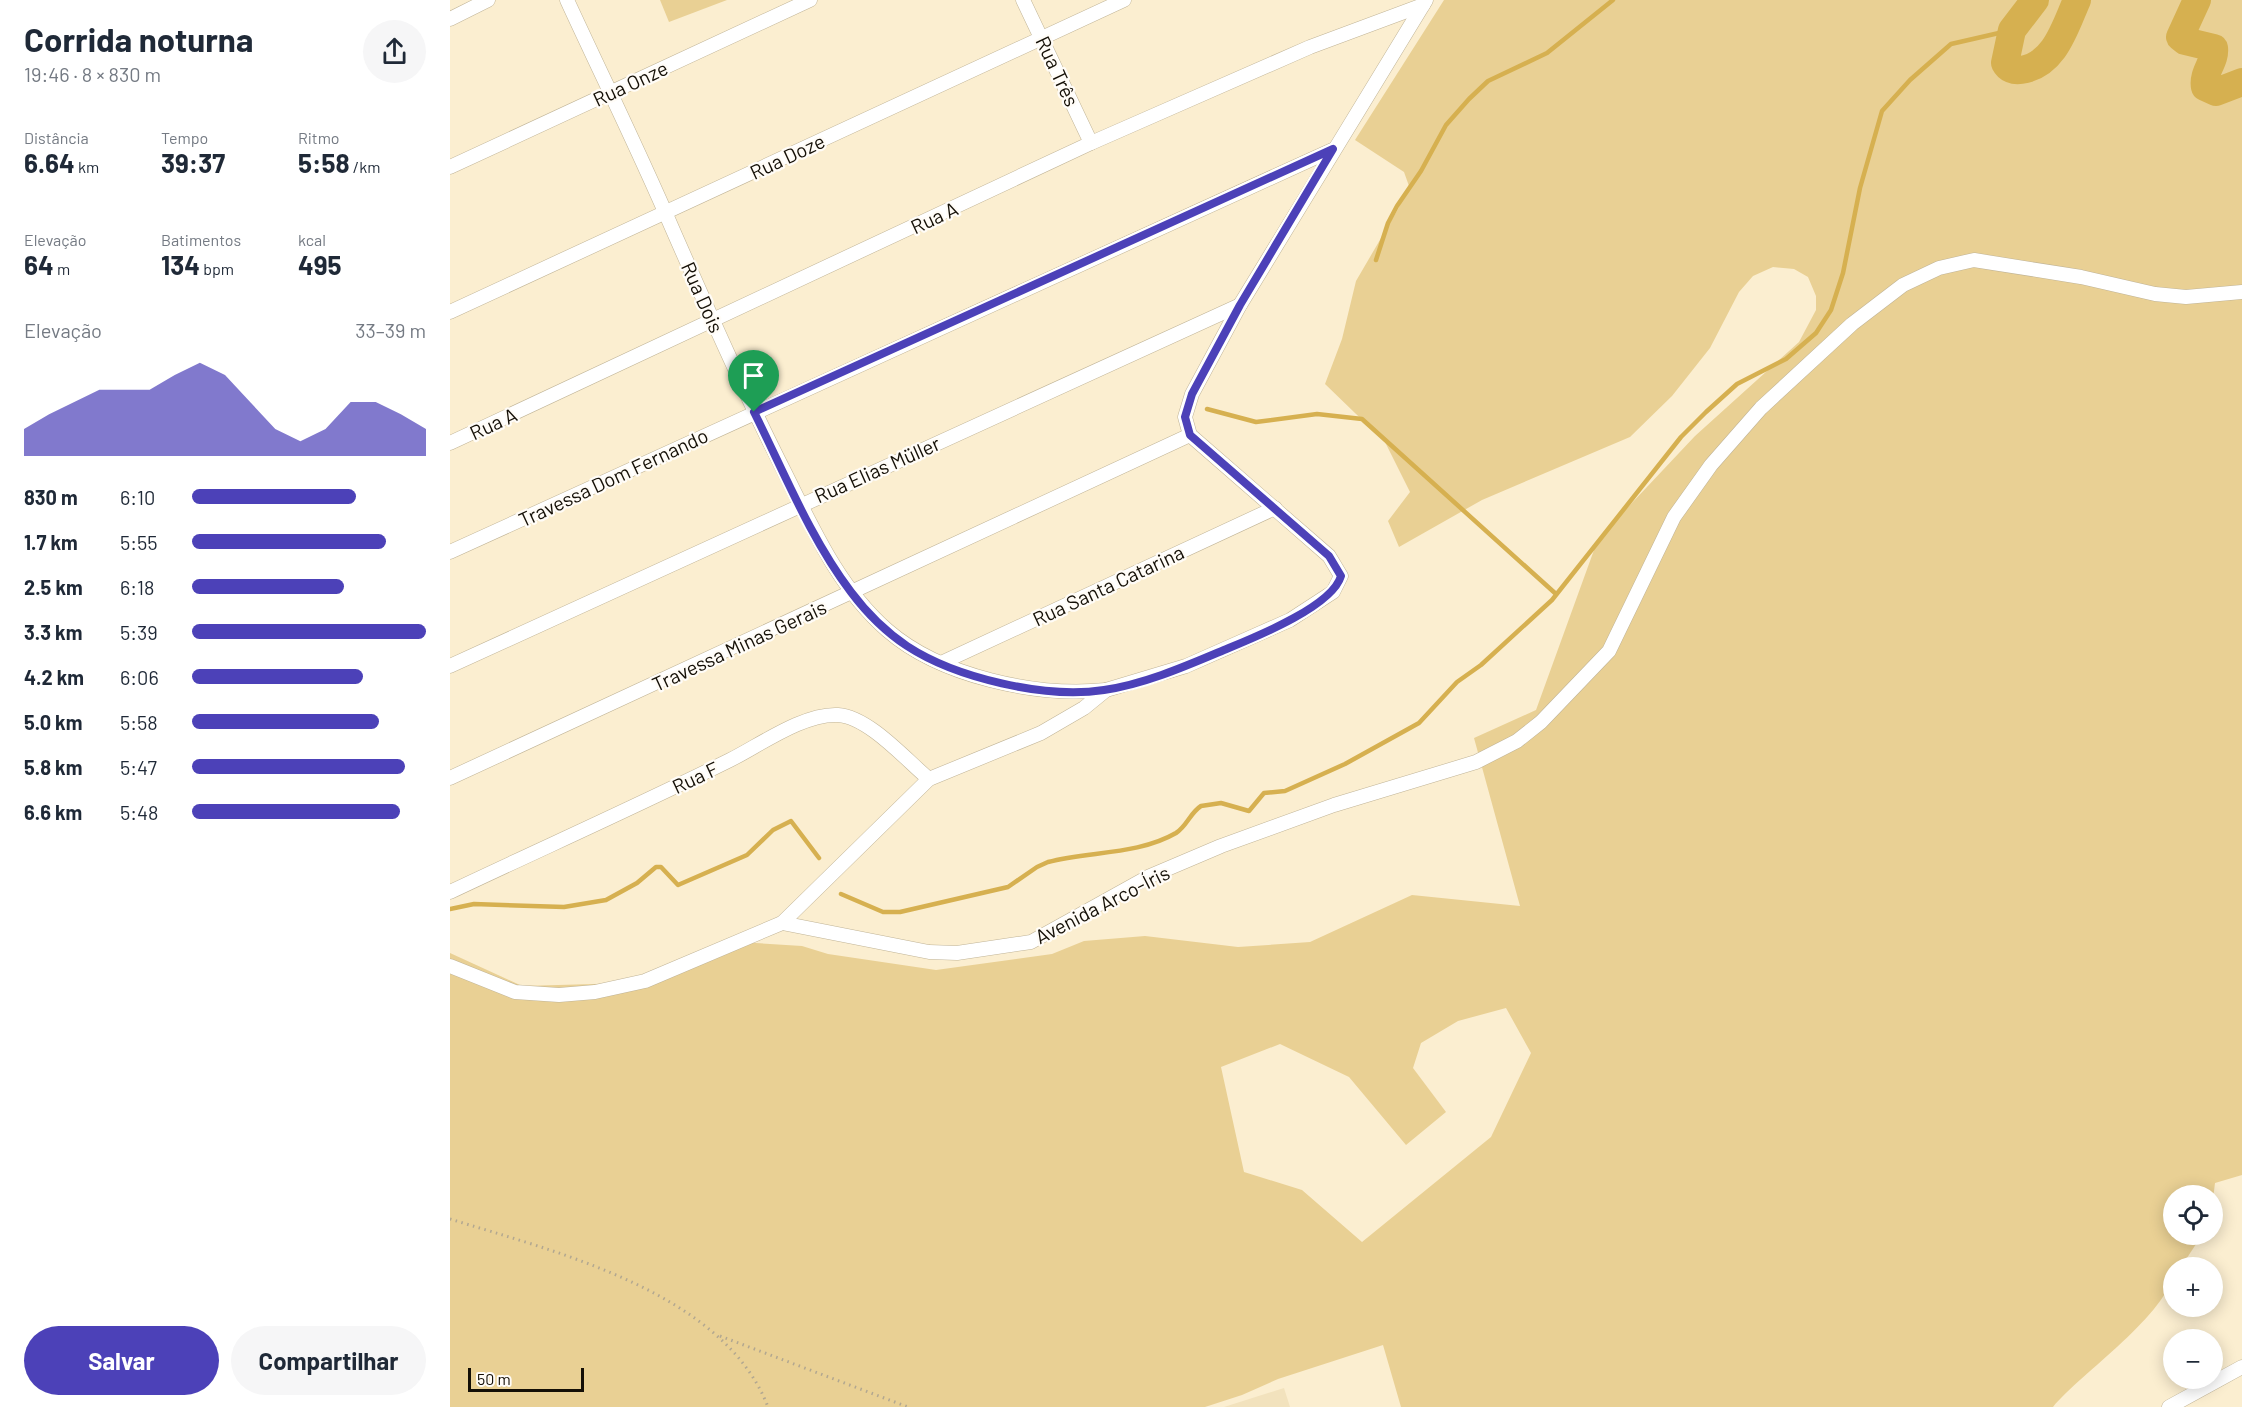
<!DOCTYPE html>
<html lang="pt">
<meta charset="utf-8">
<style>
:root{--surface:#fff;--page:#f6f6f7;--text:#1f2937;--muted:#747a83;--accent:#4c41b8}
body{margin:0;font-family:Barlow,sans-serif;background:var(--page);color:var(--text);height:100vh;display:flex;flex-direction:column;font-size:22px;white-space:nowrap}
*{box-sizing:border-box;margin:0}
p{font-size:20px;color:var(--muted)}
.icon{flex:none;width:33px;height:33px;fill:none;stroke:currentColor;stroke-width:2;stroke-linecap:round;stroke-linejoin:round}
.map{position:relative;flex:1;overflow:hidden}
.details{display:flex;flex-direction:column;background:var(--surface);width:450px}
.details>*{flex:none}
.tools{position:absolute;left:1713px;top:1185px;display:grid;gap:12px}
.tools a{display:grid;place-items:center;width:60px;height:60px;border-radius:50%;background:var(--surface);box-shadow:0 3px 15px #0003;font-size:30px}
.scale{position:absolute;left:18px;bottom:15px;width:116px;box-sizing:border-box;padding-left:6px;border:3px solid #140f06;border-top:0;font-size:16px;line-height:21px;white-space:nowrap;color:#140f06;-webkit-text-stroke:4px #fffcf7;paint-order:stroke}
.pin{position:absolute;display:grid;place-items:center;width:51px;height:51px;color:#fff;margin:-62px -26px;border-radius:50% 50% 50% 0;rotate:-45deg;box-shadow:0 0 6px #0007}
.pin .icon{rotate:45deg}
.round{display:grid;place-items:center;flex:none;width:63px;height:63px;border-radius:32px;background:var(--page)}
.headline{display:flex;align-items:center;justify-content:space-between;height:102px;padding:0 24px}
h1{font-size:33px;font-weight:700;line-height:45px}
.stats{display:grid;grid-template-columns:repeat(3,1fr);gap:9px;height:102px;padding:6px 24px}
.stats div{display:grid;align-content:center}
.stats b{font-size:26px;font-weight:700}
.stats small{font-size:16px;font-weight:400}
.stats p{font-size:16px}
.chart{height:168px;padding:12px 24px}
.chart p{display:flex;justify-content:space-between}
.chart svg{width:100%;height:108px;margin-top:6px;fill:var(--accent);opacity:.7}
.primary-button{display:flex;gap:12px;margin-top:auto;padding:12px 24px}
.primary-button a{flex:1;height:69px;border-radius:36px;background:var(--accent);color:#fff;font-size:24px;font-weight:700;line-height:69px;text-align:center}
.primary-button a+a{background:var(--page);color:var(--text)}
ul{padding:0 24px;list-style:none;font-size:20px}
li{display:grid;grid-template-columns:96px 72px 1fr;align-items:center;height:45px}
li i{height:15px;border-radius:8px;background:var(--accent)}
main{display:flex;flex:1;min-height:0}
.map>svg:first-child{display:block}
.built{fill:#f2e2bd}
.green{fill:#e9d094;fill-rule:evenodd}
.lines{fill:none;stroke-linecap:round;stroke-linejoin:round}
.stream{stroke:#d6b050;stroke-width:4.5}
.river{stroke:#d6b050;stroke-width:28}
.street-casing{stroke:#c0b497;stroke-width:15}
.path{stroke:#b2a790;stroke-width:3;stroke-dasharray:1.5 4.5;stroke-linecap:butt}
.street{stroke:#fff;stroke-width:14}
.route-casing{stroke:#fff;stroke-width:12}
.route{stroke:#4c41b8;stroke-width:8}
.labels{text-anchor:middle;dominant-baseline:central;stroke-width:4.5;stroke-linejoin:round;paint-order:stroke}
.street-label{font-size:20px;fill:#140f06;stroke:#fffcf7}
</style>
<main>
<section class="details">
<div class="headline"><div><h1>Corrida noturna</h1><p>19:46 · 8 × 830 m</p></div><a class="round"><svg class="icon" aria-label="share" viewBox="0 0 24 24"><path d="M12 15V3M7 8l5-5 5 5M5 13v7h14v-7"/></svg></a></div>
<div class="stats">
<div><p>Distância</p><b>6.64<small> km</small></b></div>
<div><p>Tempo</p><b>39:37</b></div>
<div><p>Ritmo</p><b>5:58<small> /km</small></b></div>
</div>
<div class="stats">
<div><p>Elevação</p><b>64<small> m</small></b></div>
<div><p>Batimentos</p><b>134<small> bpm</small></b></div>
<div><p>kcal</p><b>495</b></div>
</div>
<div class="chart"><p><span>Elevação</span>33–39 m</p>
<svg viewBox="0 0 160 44" preserveAspectRatio="none"><path d="M0 44V33L10 27L20 22L30 17L40 17L50 17L60 11L70 6L80 11L90 22L100 33L110 38L120 33L130 22L140 22L150 27L160 33V44z"/></svg>
</div>
<ul>
<li><b>830 m</b>6:10<i style="width:70%"></i></li>
<li><b>1.7 km</b>5:55<i style="width:83%"></i></li>
<li><b>2.5 km</b>6:18<i style="width:65%"></i></li>
<li><b>3.3 km</b>5:39<i style="width:100%"></i></li>
<li><b>4.2 km</b>6:06<i style="width:73%"></i></li>
<li><b>5.0 km</b>5:58<i style="width:80%"></i></li>
<li><b>5.8 km</b>5:47<i style="width:91%"></i></li>
<li><b>6.6 km</b>5:48<i style="width:89%"></i></li>
</ul>
<div class="primary-button"><a>Salvar</a><a>Compartilhar</a></div>
</section>
<div class="map">
<svg width="1792" height="1407" viewBox="0 0 1792 1407">
<rect width="100%" height="100%" fill="#fbeed0"/>
<polygon class="built" points="834,1388 840,1407 774,1407"/>
<g class="green">
<polygon points="210,0 277,0 219,22"/>
<path d="M994,0H1792V1175L1765,1183L1763,1199L1762,1196H1724V1234L1752,1235L1731,1267L1724,1268C1723,1311 1631,1373 1603,1407H951L933,1345L828,1379L792,1395L755,1407H0V953L72,986L180,983L289,942L352,946L378,954L486,970L602,954L634,941L695,936L788,947L860,942L962,895L1070,906L1024,738L1086,710L1148,539L1245,436L1349,342L1366,310V296L1358,277L1344,269L1323,267L1303,276L1289,292L1260,348L1222,396L1180,437L1032,500L949,547L938,521L960,492L935,442L875,384L892,339L906,281L948,209L959,186L954,172L905,140ZM1056,1008L1081,1053L1041,1137L912,1242L852,1190L794,1172L771,1067L830,1044L899,1077L956,1145L996,1112L963,1068L971,1043L1008,1021Z"/>
</g>
<g class="lines">
<g class="stream">
<polyline points="926,260 938,223 947,206 971,171 996,125 1019,99 1038,81 1097,53 1163,0"/>
<polyline points="757,409 806,422 867,414 912,419 1106,594"/>
<path d="M391,894L433,912H450L558,887L587,867L598,862C639,851 688,855 726,833C737,826 740,813 751,806L771,803L799,811L814,793L835,791L895,764L969,723L1007,682L1031,665L1102,600L1231,437L1256,412L1287,384L1336,359L1366,333L1381,310L1393,273L1410,188L1432,111L1460,80L1501,44L1562,30"/>
<polyline points="0,909 24,904 114,907 156,900 187,883 206,867 211,867 228,885 297,855 323,830 341,821 369,858"/>
</g>
<g class="river">
<path d="M1585,0L1562,30L1555,63C1558,69 1564,71 1571,70C1605,65 1615,27 1627,0"/>
<path d="M1747,0L1730,37L1735,41L1764,48C1766,61 1752,73 1755,87L1766,92L1792,82"/>
</g>
<defs>
<g id="street">
<path d="M117,0C152,76 189,151 222,228C258,310 294,392 335,473C363,529 389,588 437,630C491,677 587,697 656,690"/>
<polyline points="573,0 641,143"/>
<polyline points="0,19 38,0"/>
<polyline points="0,167 360,0"/>
<polyline points="0,312 674,0"/>
<polyline points="0,443 641,143 860,47 973,5"/>
<polyline points="0,552 882,150"/>
<polyline points="491,663 825,508"/>
<polyline points="0,666 790,305"/>
<polyline points="0,778 740,435"/>
<path d="M0,892C93,848 187,806 280,760C310,745 354,713 388,715C419,717 456,760 479,779"/>
<polyline points="332,923 479,779 591,733 634,708 656,690 736,666 840,620 883,592 891,576 879,556 740,435 735,417 742,394 790,305 976,0"/>
<polyline points="0,966 65,992 109,995 145,992 195,981 332,923 479,952 507,953 581,942 698,877 771,846 884,805 1026,762 1067,741 1091,722 1159,651 1224,517 1261,465 1311,408 1402,324 1453,285 1489,268 1524,260 1631,277 1705,294 1736,297 1792,292"/>
<polyline points="1719,1407 1792,1367"/>
</g>
</defs>
<use href="#street" class="street-casing"/>
<g class="path">
<path d="M0,1219C106,1252 274,1292 318,1407"/>
<polyline points="270,1336 458,1407"/>
</g>
<use href="#street" class="street"/>
</g>
<g class="lines">
<defs>
<path id="route" d="M883,149L790,305L742,394L735,417L740,435L879,556L891,576C882,607 803,638 774,650C736,666 695,684 654,690C595,699 506,678 457,646C436,632 416,612 401,592C360,538 334,472 304,412Z"/>
</defs>
<use href="#route" class="route-casing"/>
<use href="#route" class="route"/>
</g>
<g class="labels">
<g class="street-label">
<text transform="translate(608 71) rotate(65)">Rua Três</text>
<text transform="translate(180 83) rotate(-25)">Rua Onze</text>
<text transform="translate(337 156) rotate(-25)">Rua Doze</text>
<text transform="translate(484 217) rotate(-25)">Rua A</text>
<text transform="translate(253 297) rotate(66)">Rua Dois</text>
<text transform="translate(43 423) rotate(-25)">Rua A</text>
<text transform="translate(427 469) rotate(-24)">Rua Elias Müller</text>
<text transform="translate(163 477) rotate(-25)">Travessa Dom Fernando</text>
<text transform="translate(658 585) rotate(-25)">Rua Santa Catarina</text>
<text transform="translate(289 645) rotate(-25)">Travessa Minas Gerais</text>
<text transform="translate(245 777) rotate(-25)">Rua F</text>
<text transform="translate(652 904) rotate(-27)">Avenida Arco-Íris</text>
</g>
</g>
</svg>
<div class="tools">
<a><svg class="icon" aria-label="locate" viewBox="0 0 24 24"><circle cx="12" cy="12" r="6"/><path d="M12 2v4M12 18v4M2 12h4M18 12h4"/></svg></a>
<a>+</a>
<a>−</a>
</div>
<div class="scale">50 m</div>
<div class="pin" style="left:304px;top:412px;background:#1e9e55"><svg class="icon" aria-label="arrive" viewBox="0 0 24 24"><path d="M6 21V4h12l-3 4 3 4H6"/></svg></div>
</div>
</main>
